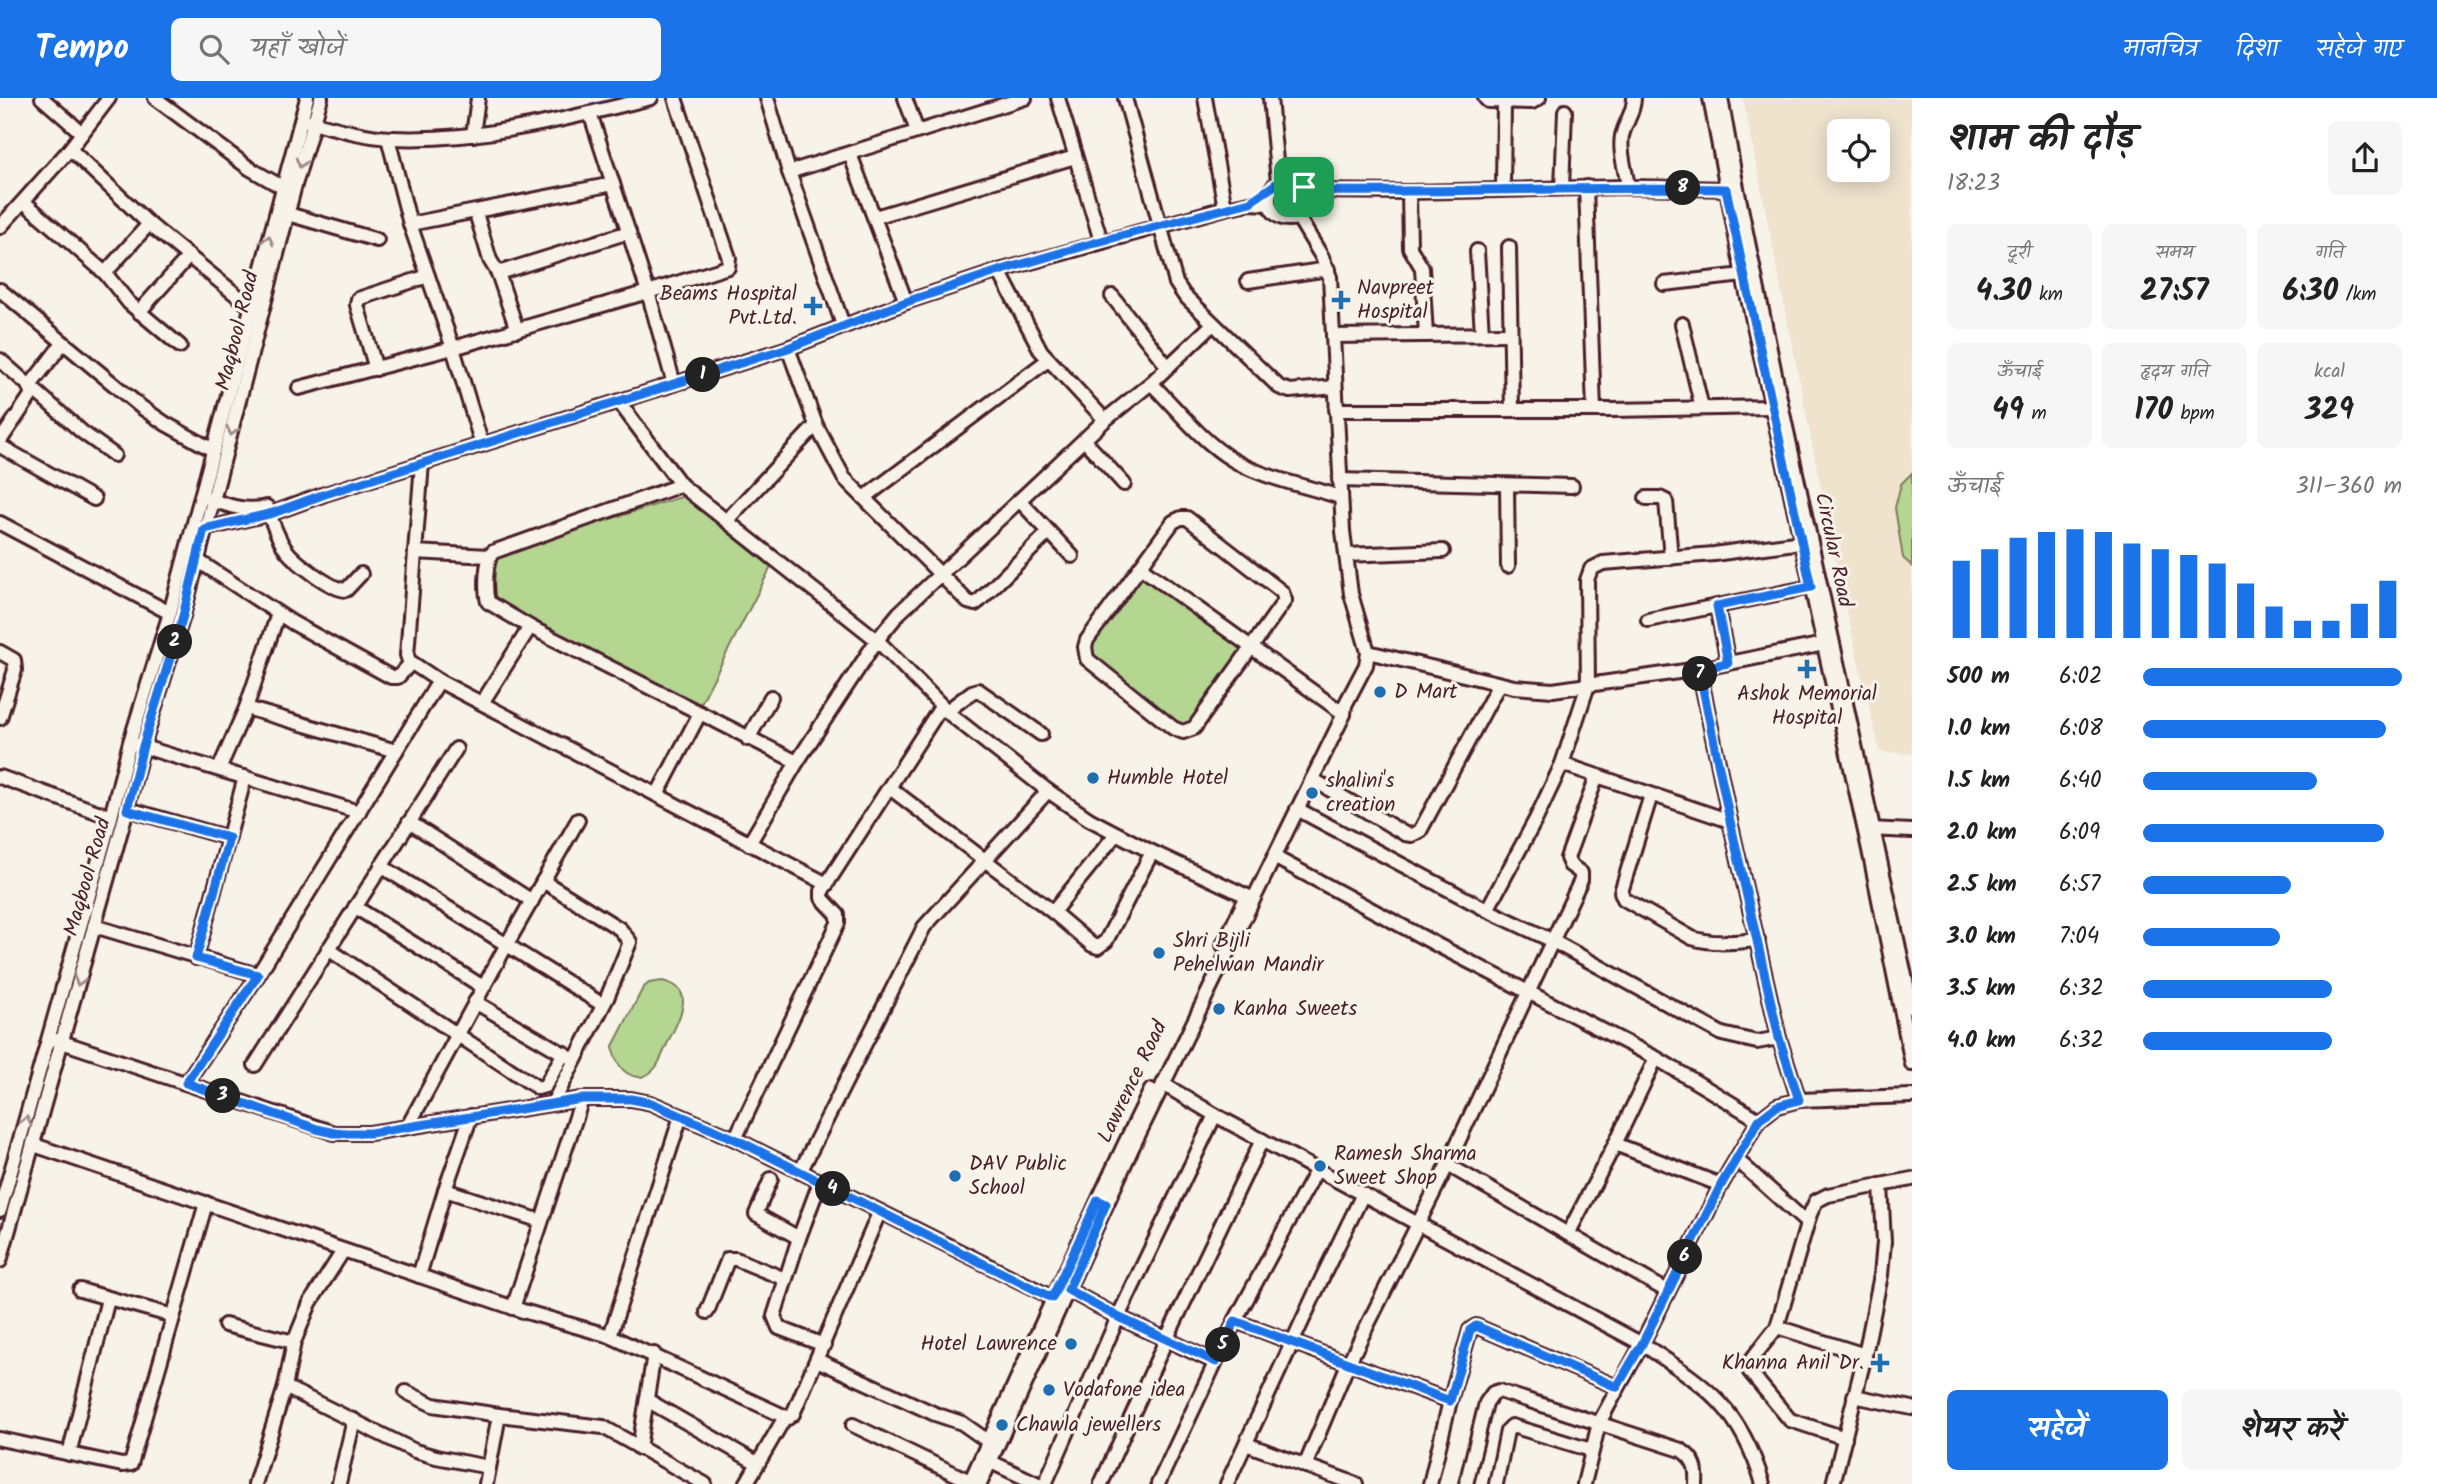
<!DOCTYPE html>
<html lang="hi">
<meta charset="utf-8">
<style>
:root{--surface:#fff;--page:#f6f6f6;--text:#222;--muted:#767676;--accent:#1a73e8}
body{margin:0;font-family:Kalam,"Playpen Sans Deva",sans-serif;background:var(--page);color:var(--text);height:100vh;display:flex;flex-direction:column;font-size:26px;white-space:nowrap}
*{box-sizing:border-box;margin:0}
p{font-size:23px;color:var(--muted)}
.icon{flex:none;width:38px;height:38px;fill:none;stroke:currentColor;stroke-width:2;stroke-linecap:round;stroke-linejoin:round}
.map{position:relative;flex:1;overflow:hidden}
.sheet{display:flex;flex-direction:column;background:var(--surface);width:525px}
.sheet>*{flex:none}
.buttons{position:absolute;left:1827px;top:21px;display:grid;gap:14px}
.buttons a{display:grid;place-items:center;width:63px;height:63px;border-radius:10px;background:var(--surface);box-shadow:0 4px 18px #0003;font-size:35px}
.pin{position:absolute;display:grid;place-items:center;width:60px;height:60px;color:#fff;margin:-30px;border-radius:14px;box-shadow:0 4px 10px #0006}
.km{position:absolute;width:35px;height:35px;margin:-18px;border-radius:50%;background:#222;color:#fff;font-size:19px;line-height:35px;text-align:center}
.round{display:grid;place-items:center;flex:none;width:74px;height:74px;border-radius:10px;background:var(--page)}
.headline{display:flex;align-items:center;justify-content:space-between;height:119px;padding:0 35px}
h1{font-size:38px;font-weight:700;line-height:52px}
.metrics{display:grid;grid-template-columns:repeat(3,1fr);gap:10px;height:119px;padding:7px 35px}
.metrics div{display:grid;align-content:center;border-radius:10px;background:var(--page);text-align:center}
.metrics b{font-size:30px;font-weight:700}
.metrics small{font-size:19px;font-weight:400}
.metrics p{font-size:19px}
.chart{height:196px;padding:14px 35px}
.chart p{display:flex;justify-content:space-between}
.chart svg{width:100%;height:126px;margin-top:7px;stroke:var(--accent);stroke-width:6}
.button{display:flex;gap:14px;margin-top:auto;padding:14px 35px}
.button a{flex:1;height:80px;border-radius:10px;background:var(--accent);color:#fff;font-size:28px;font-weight:700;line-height:80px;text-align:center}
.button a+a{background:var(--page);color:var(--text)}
ul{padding:0 35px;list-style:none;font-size:23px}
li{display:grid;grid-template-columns:112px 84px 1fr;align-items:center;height:52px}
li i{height:18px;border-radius:9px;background:var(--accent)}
header{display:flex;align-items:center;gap:42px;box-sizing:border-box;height:98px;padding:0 35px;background:var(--accent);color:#fff}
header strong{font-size:33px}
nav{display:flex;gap:38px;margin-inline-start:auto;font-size:24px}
.search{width:490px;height:63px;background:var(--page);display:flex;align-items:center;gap:18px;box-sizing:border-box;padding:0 24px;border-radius:10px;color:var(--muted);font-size:26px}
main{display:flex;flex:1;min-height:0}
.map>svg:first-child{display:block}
.built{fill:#efe3ce;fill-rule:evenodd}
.green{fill:#b4d691;stroke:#7f7a5e;stroke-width:2}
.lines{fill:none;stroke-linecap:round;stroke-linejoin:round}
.minor-casing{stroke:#4a1f2b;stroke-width:18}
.minor{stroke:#f7f3e8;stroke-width:12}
.oneway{stroke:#a0898a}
.route-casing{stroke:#fff;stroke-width:14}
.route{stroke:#1a73e8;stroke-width:9}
.poi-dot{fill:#1f6fb2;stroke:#f7f3e8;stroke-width:2.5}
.labels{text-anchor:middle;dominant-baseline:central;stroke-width:6;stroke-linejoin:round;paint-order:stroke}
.poi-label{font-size:21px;fill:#4a1f2b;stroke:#f7f3e8;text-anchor:start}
.street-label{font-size:21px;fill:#4a1f2b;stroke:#f7f3e8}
</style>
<header>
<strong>Tempo</strong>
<div class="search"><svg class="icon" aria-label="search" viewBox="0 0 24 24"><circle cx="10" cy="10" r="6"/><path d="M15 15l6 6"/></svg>यहाँ खोजें</div>
<nav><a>मानचित्र</a><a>दिशा</a><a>सहेजे गए</a></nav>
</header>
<main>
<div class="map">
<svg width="1912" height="1386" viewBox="0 0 1912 1386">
<rect width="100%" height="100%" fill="#f7f3e8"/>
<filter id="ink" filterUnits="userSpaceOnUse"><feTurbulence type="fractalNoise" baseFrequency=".0143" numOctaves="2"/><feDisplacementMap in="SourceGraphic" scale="14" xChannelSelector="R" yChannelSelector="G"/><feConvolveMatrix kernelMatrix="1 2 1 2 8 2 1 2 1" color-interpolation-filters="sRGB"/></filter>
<g filter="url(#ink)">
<path class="built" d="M1743,0H1912V656L1880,654L1841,491ZM1839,33H1878V72H1839Z"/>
<g class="green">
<polygon points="1912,375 1912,468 1903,460 1895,410 1901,386"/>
<polygon points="684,398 771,469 699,609 492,506 492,458"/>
<polygon points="1141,475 1245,549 1187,631 1094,564 1091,544"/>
<path d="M662,883C699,890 678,923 668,944C664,952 661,962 656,969C638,992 614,971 613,948L643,890L649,885Z"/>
</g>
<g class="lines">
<defs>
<g id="minor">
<polyline points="42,0 82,35"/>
<polyline points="155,0 249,70 282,89"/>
<polyline points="767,0 789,74 843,227"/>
<polyline points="905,0 917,33"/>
<polyline points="1058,0 1101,143"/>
<polyline points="1125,0 1176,185 1184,197 1279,289 1290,293 1335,289"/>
<polyline points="1205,0 1225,110"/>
<polyline points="1270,0 1278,84"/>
<polyline points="1485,0 1488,3 1532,4 1539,0"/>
<polyline points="1710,0 1743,177 1869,752 1912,966"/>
<polyline points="1721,0 1737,90 1783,315 1912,910"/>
<polyline points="590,15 648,194 674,286"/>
<path d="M308,23C334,30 365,39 392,40C479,44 567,21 651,0"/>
<polyline points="473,37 478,0"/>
<polyline points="388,40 410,126 453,250 482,347"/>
<polyline points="70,51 149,126 250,208"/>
<polyline points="850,56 906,204"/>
<polyline points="789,74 1025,0"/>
<circle cx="1289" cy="101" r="20"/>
<polyline points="1586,89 1594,312"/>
<path d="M1628,89C1626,73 1619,54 1622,38C1625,24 1634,15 1634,0"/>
<polyline points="1562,90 1565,13"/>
<polyline points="1503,91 1504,4"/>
<polyline points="1307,93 1409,94 1628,89 1733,91"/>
<polyline points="1409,94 1410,150 1422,170 1426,237"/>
<polyline points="24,104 105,175 149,126"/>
<polyline points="476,115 490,162 498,175 629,134"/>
<polyline points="288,116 377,142"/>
<polyline points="875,119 1075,59"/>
<polyline points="410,126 613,86"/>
<polyline points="0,129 70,51 109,0"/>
<polyline points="1509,149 1512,312"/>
<polyline points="1477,153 1482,236"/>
<polyline points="999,173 1041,253 1105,322"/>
<polyline points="105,175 129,205 180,248"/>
<polyline points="498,175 517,232"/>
<polyline points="1248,183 1328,171"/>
<polyline points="1664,186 1743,177"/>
<polyline points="0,192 141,309 166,326 213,352"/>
<polyline points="1112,198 1168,269"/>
<polyline points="139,214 189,158"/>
<polyline points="1682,226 1702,310"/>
<polyline points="1333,238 1509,236"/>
<polyline points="788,250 816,327 844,380 968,504 975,506 979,503 1049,434"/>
<polyline points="0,262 82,334 114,357"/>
<polyline points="376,271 357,207 358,201 428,178"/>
<path d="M1151,285C1177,311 1202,344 1233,362C1263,380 1307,388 1340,399"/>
<polyline points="29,289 63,245"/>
<polyline points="299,290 453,250 648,194 728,169 729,160 675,0"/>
<polyline points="619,304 681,387 877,542 951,617 1048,693 1089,721 1152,754 1247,798"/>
<polyline points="1336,312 1612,312 1772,309"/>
<polyline points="1084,342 1124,386"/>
<polyline points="0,343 34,293"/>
<polyline points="0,348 94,401"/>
<polyline points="1339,382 1572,388"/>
<path d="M681,387L493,454C485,463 485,492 488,504L530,529L797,664"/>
<polyline points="1507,387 1508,468"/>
<path d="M207,400C228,408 245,414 267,409"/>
<polyline points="864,400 1048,262"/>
<polyline points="1646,400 1660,400 1666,403 1671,460"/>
<polyline points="1020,403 1072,458"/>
<path d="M269,416C274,428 278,441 286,452C295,464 332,492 346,492L361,476"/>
<polygon points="1181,420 1187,420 1282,494 1285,502 1194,630 1183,634 1173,630 1087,561 1085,549 1087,542 1173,424"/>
<polyline points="727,422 816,327"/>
<polyline points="0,425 170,515"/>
<polyline points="197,429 204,431 273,415 325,396 788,250 906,204 999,173 1225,110 1250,105 1269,106"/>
<polyline points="415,454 489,458"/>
<polyline points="1346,457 1443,453"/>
<polyline points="197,462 293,525 391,579 398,579 411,565"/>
<polyline points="1140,469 1344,616"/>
<polyline points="1717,508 1728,565"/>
<polyline points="1648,522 1811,489"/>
<polyline points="0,554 14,562 15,572 0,620"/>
<polyline points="1368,554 1514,589 1553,592 1699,571 1829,545"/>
<polyline points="1699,571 1730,723 1779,940 1799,1002"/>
<polyline points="439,583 827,786"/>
<polyline points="482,605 530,529"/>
<polyline points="246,610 396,653"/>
<polyline points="947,613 972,594 978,592 1041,636"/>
<polyline points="748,641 771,599"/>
<polyline points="137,647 359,714"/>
<polyline points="1562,666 1730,723"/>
<polyline points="219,671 246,610 278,516"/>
<polyline points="0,679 111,719"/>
<polyline points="1312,681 1405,736 1412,737 1420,733 1499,586"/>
<polyline points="890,690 1053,814 1092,847 1098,849 1106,843 1152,754"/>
<polyline points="657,697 700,615"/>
<path d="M1651,697L1621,794L1624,801L1692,840C1715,847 1734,844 1758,842"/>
<polyline points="127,711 229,740"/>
<polyline points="1297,711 1487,812 1551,842 1722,936 1757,944 1779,940"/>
<polyline points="409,724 532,803"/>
<polyline points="1868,731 1912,733"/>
<polyline points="749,746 797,664 877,542 899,515 1105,322 1151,285 1213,226"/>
<polyline points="1274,759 1439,848 1656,960 1759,1022"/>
<polyline points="381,768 603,907"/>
<polyline points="543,783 620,831 630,844 607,900 553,1005"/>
<polyline points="355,809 483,889"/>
<polyline points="1487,812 1536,721 1562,666 1588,587 1587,482 1591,471 1603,465 1714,456 1802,444"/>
<polyline points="1053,814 1116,736"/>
<polyline points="94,828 258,877"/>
<polyline points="1223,847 1247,798"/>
<polyline points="328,851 538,990 545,988 564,955"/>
<polyline points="196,860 245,679"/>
<polyline points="475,904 571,960"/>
<polyline points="56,942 334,1035 370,1035 582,1001 631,1001 651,1005 681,1018 735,1041 1053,1200"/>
<polyline points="255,967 456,651"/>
<polyline points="186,985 258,877 439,583 409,563 407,557 422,365"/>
<path d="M1163,986L1215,1017L1642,1246C1706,1288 1740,1308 1763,1386"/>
<polyline points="408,1028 507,846 578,722"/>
<polyline points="735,1041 838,825 838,817 822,800 822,793 941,609"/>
<polyline points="1615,1046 1721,1087"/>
<polyline points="34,1047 523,1213 610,1238 788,1320 793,1316 879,1115"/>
<polyline points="1736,1061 1807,1125"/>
<polyline points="1448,1067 1667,1193"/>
<polyline points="800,1074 924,829 1048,693"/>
<polyline points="771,1081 756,1116 799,1140"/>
<polyline points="820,1084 799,1140 774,1218 779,1230 824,1247"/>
<polyline points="445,1092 541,1123"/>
<polyline points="0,1112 111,719 130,644 170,515 307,0"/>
<polyline points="1568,1136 1615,1046 1656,960"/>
<polyline points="0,1163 124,722 143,648 183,518 295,87 321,0"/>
<polyline points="419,1178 445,1092 471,1018"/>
<polyline points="80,1192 173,1218"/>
<polyline points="1068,1192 1118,1219 1215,1264"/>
<polyline points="513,1210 582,1001"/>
<polyline points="707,1214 728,1161 736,1161 785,1181"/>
<polyline points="1235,1223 1450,1303 1430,1386"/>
<polyline points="225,1227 294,1244"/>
<polyline points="1777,1229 1865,1257"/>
<polyline points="610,1238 681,1018"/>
<polyline points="817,1262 935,1316 962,1325 989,1344"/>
<polyline points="285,1289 415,1353 436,1359 489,1369"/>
<polyline points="406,1294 433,1307 499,1317"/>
<polyline points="1854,1298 1912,1310"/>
<polyline points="647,1302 757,1365"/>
<polyline points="1450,1303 1470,1232 1476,1228 1617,1289"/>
<polyline points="853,1327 976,1386"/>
<polyline points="1845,1340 1790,1322 1750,1274 1748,1266 1777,1229 1810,1116 1816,1103 1828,1097 1912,1081"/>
<polyline points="0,1341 122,1367 131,1366 206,1105"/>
<polyline points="1246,1346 1356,1386"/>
<polyline points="639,1350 654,1256"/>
<polyline points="69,1356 108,1201"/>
<polyline points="991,1364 1038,1386"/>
<polyline points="1305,1368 1348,1266 1444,1074 1581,782 1581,775 1570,767 1567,760 1597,678"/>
<polyline points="339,1385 354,1322"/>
<polyline points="255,1386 285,1289 294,1244 310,1205 343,1153"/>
<polyline points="486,1386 499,1317 603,1329 705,1386"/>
<polyline points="746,1386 785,1319"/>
<path d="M969,1386C1030,1255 1086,1122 1151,992"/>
<polyline points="980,1386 1132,1050 1344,616 1345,607 1366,567 1368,554 1351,496 1343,433 1330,179 1322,159 1298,119"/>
<polyline points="1045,1386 1118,1219 1215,1017"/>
<polyline points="1101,1386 1166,1242 1262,1042"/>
<polyline points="1158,1386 1235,1223 1317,1071"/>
<polyline points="1227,1386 1323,1178 1363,1096"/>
<path d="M1466,1386L1486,1305L1493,1295L1499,1293L1681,1352C1695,1361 1697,1370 1696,1386"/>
<polyline points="1496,1386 1507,1333 1512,1328 1591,1352"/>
<polyline points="1584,1386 1599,1325 1642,1246 1721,1087 1759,1022 1777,1008 1799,1002 1912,998"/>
<polyline points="1833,1386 1865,1257 1881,1177 1884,1144 1881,1087"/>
</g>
</defs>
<use href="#minor" class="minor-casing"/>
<use href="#minor" class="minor"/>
</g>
<defs><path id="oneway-chevron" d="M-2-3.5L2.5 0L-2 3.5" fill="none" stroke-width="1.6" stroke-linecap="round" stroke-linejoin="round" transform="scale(1.75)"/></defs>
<g class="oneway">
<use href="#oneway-chevron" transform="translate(301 65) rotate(107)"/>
<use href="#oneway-chevron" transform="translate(268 142) rotate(-75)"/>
<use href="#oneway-chevron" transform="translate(232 333) rotate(104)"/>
<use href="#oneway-chevron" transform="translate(79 883) rotate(106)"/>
<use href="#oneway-chevron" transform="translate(26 1023) rotate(-75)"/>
</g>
</g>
<g class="lines" filter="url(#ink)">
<defs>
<path id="route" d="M1282,82L1297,83L1307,93C1447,95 1586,88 1726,91L1811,489L1717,508L1728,565L1699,571L1730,723L1779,940L1799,1002L1777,1008L1759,1022L1721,1087L1642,1246L1617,1289L1476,1228L1470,1232L1450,1303L1235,1223L1216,1264L1118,1219L1068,1192L1106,1106L1098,1102L1052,1200L735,1041L681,1018L651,1005L631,1001H582L370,1035H334L317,1031L186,985L258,877L196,860L229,740L127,712L143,648L183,518L204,431L273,415L325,396L788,250L906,204L999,173L1101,143L1250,104Z"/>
</defs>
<use href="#route" class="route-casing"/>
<use href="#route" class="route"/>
</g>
<g class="poi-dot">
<path d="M1337.5 191.5h7v7h7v7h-7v7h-7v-7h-7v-7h7z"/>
<path d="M809.5 197.5h7v7h7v7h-7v7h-7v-7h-7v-7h7z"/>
<path d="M1803.5 560.5h7v7h7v7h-7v7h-7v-7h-7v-7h7z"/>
<circle cx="1380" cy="594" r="7"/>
<circle cx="1093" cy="680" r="7"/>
<circle cx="1312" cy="695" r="7"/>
<circle cx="1159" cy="855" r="7"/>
<circle cx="1219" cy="911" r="7"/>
<circle cx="1320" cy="1068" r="7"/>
<circle cx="955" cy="1078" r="7"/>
<circle cx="1071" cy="1246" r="7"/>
<path d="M1876.5 1254.5h7v7h7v7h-7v7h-7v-7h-7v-7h7z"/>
<circle cx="1049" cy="1292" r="7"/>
<circle cx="1002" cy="1327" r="7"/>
</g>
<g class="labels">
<g class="poi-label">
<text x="1357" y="190">Navpreet<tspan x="1357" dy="24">Hospital</tspan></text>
<text x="797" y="196" text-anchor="end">Beams Hospital<tspan x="797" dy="24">Pvt.Ltd.</tspan></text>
<text x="1394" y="594">D Mart</text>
<text x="1807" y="596" text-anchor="middle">Ashok Memorial<tspan x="1807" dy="24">Hospital</tspan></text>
<text x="1107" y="680">Humble Hotel</text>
<text x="1326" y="683">shalini's<tspan x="1326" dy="24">creation</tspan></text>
<text x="1173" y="843">Shri Bijli<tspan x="1173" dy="24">Pehelwan Mandir</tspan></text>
<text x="1233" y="911">Kanha Sweets</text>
<text x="1334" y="1056">Ramesh Sharma<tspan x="1334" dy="24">Sweet Shop</tspan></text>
<text x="969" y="1066">DAV Public<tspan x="969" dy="24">School</tspan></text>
<text x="1057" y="1246" text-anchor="end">Hotel Lawrence</text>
<text x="1864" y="1265" text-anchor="end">Khanna Anil Dr.</text>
<text x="1063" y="1292">Vodafone idea</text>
<text x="1016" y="1327">Chawla jewellers</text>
</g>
<g class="street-label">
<text transform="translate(238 233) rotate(-76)">Maqbool Road</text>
<text transform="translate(1833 452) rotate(78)">Circular Road</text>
<text transform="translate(88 779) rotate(-74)">Maqbool Road</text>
<text transform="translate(1133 984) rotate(-64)">Lawrence Road</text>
</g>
</g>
</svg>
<div class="buttons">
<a><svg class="icon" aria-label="locate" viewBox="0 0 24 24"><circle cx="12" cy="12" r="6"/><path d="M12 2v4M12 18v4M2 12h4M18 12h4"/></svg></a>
</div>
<div class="pin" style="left:1304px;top:89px;background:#1e9e55"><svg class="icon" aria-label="arrive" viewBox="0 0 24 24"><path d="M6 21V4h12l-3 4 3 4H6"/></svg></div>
<b class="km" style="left:703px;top:277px">1</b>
<b class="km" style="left:175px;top:544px">2</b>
<b class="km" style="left:223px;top:998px">3</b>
<b class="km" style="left:833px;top:1091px">4</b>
<b class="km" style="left:1223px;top:1247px">5</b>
<b class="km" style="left:1685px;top:1159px">6</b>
<b class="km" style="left:1700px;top:576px">7</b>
<b class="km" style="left:1683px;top:90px">8</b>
</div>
<section class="sheet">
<div class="headline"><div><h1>शाम की दौड़</h1><p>18:23</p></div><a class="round"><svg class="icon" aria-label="share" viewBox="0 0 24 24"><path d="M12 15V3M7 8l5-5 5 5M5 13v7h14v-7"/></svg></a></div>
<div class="metrics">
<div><p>दूरी</p><b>4.30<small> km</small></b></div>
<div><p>समय</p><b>27:57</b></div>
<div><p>गति</p><b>6:30<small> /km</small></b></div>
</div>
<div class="metrics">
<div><p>ऊँचाई</p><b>49<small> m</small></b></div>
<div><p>हृदय गति</p><b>170<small> bpm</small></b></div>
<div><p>kcal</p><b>329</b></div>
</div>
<div class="chart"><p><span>ऊँचाई</span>311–360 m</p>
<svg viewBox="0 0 160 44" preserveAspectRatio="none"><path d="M5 44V17M15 44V13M25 44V9M35 44V7M45 44V6M55 44V7M65 44V11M75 44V13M85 44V15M95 44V18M105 44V25M115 44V33M125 44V38M135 44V38M145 44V32M155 44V24"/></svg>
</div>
<ul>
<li><b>500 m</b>6:02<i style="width:100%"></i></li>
<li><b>1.0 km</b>6:08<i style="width:94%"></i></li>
<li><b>1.5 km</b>6:40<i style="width:67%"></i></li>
<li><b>2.0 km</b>6:09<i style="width:93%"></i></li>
<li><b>2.5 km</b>6:57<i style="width:57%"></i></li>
<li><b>3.0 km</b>7:04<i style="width:53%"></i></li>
<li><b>3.5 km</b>6:32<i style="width:73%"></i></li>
<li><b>4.0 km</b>6:32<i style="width:73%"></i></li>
</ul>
<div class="button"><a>सहेजें</a><a>शेयर करें</a></div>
</section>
</main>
